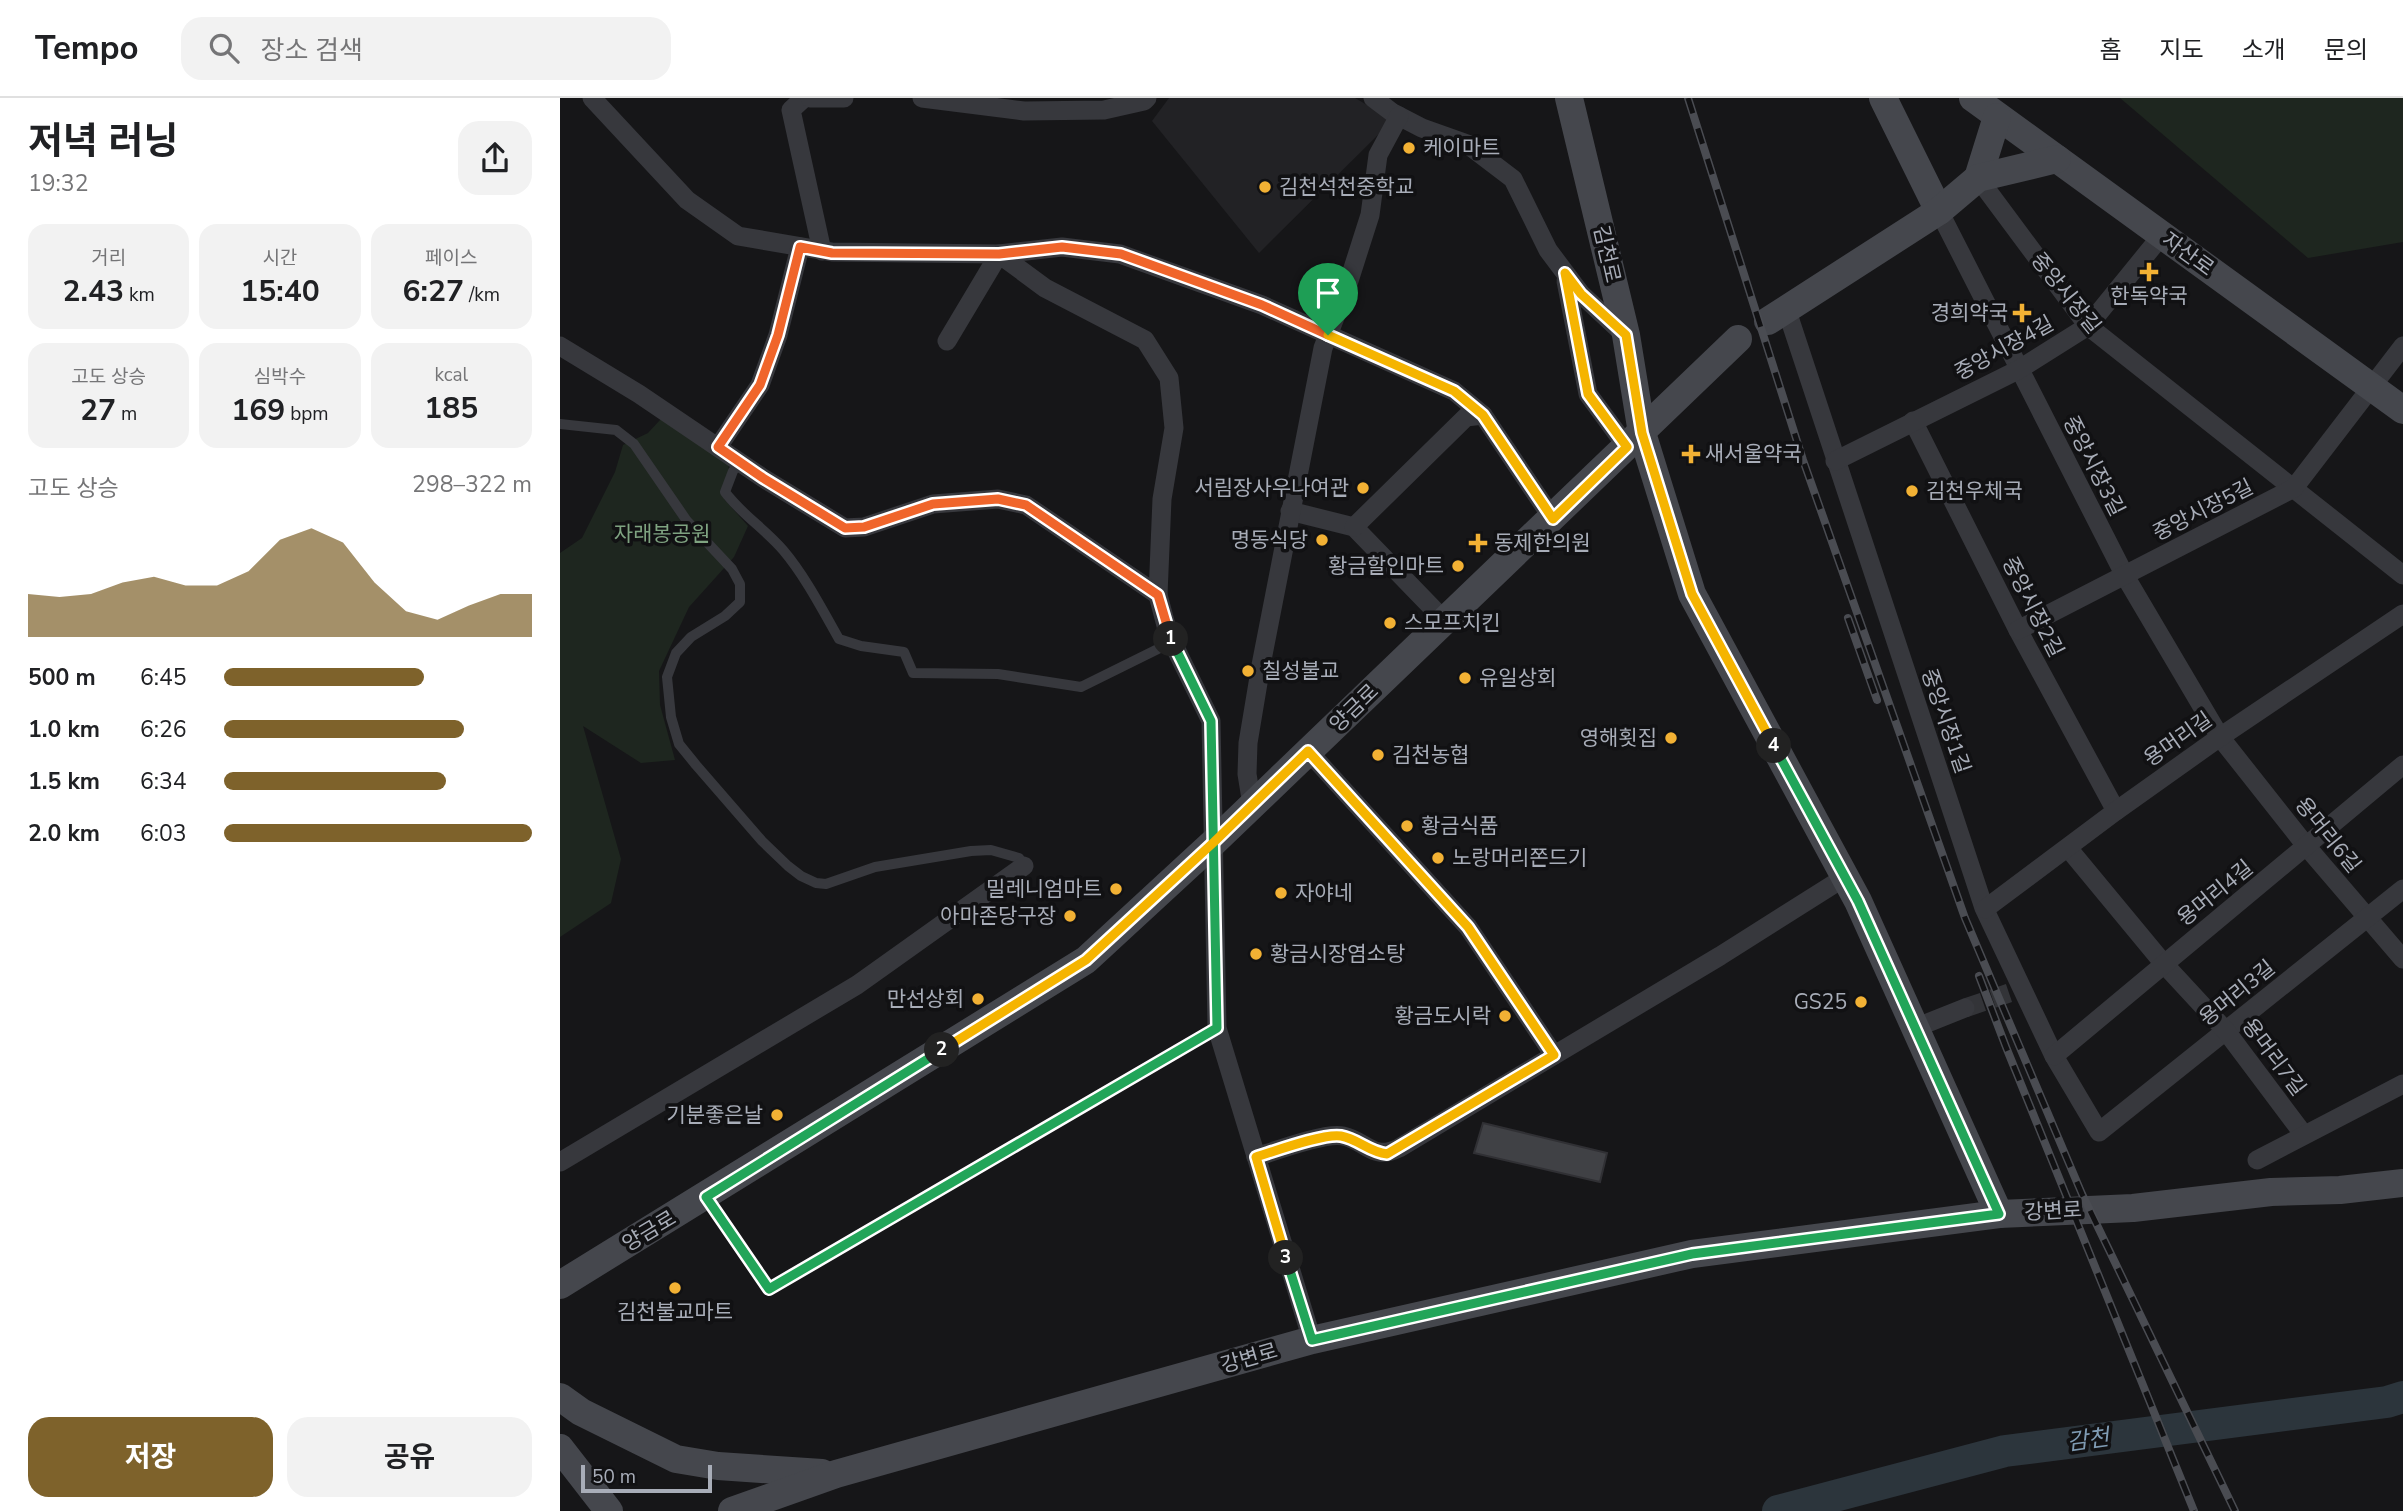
<!DOCTYPE html>
<html lang="ko">
<meta charset="utf-8">
<style>
:root{--surface:#fff;--page:#f2f2f2;--text:#202124;--muted:#757577;--line:#e0e0e0;--accent:#7e622b}
body{margin:0;font-family:"Nunito Sans","Noto Sans KR",sans-serif;background:var(--page);color:var(--text);height:100vh;display:flex;flex-direction:column;font-size:26px;white-space:nowrap}
*{box-sizing:border-box;margin:0}
p{font-size:23px;color:var(--muted)}
.icon{flex:none;width:38px;height:38px;fill:none;stroke:currentColor;stroke-width:2;stroke-linecap:round;stroke-linejoin:round}
.map{position:relative;flex:1;overflow:hidden}
.sheet{display:flex;flex-direction:column;background:var(--surface);width:560px}
.sheet>*{flex:none}
.scale{position:absolute;left:21px;bottom:18px;width:131px;box-sizing:border-box;padding-left:7px;border:4px solid #a8adb8;border-top:0;font-size:19px;line-height:24px;white-space:nowrap;color:#a8adb8;-webkit-text-stroke:5px #111113;paint-order:stroke}
.pin{position:absolute;display:grid;place-items:center;width:60px;height:60px;color:#fff;margin:-72px -30px;border-radius:50% 50% 50% 0;rotate:-45deg;box-shadow:0 0 7px #0007}
.pin .icon{rotate:45deg}
.km{position:absolute;width:35px;height:35px;margin:-18px;border-radius:50%;background:#222;color:#fff;font-size:19px;line-height:35px;text-align:center}
.round{display:grid;place-items:center;flex:none;width:74px;height:74px;border-radius:21px;background:var(--page)}
.headline{display:flex;align-items:center;justify-content:space-between;height:119px;padding:0 28px}
h1{font-size:38px;font-weight:700;line-height:52px}
.figures{display:grid;grid-template-columns:repeat(3,1fr);gap:10px;height:119px;padding:7px 28px}
.figures div{display:grid;align-content:center;border-radius:18px;background:var(--page);text-align:center}
.figures b{font-size:30px;font-weight:700}
.figures small{font-size:19px;font-weight:400}
.figures p{font-size:19px}
.chart{height:196px;padding:14px 28px}
.chart p{display:flex;justify-content:space-between}
.chart svg{width:100%;height:126px;margin-top:7px;fill:var(--accent);opacity:.7}
.primary-button{display:flex;gap:14px;margin-top:auto;padding:14px 28px}
.primary-button a{flex:1;height:80px;border-radius:21px;background:var(--accent);color:#fff;font-size:28px;font-weight:700;line-height:80px;text-align:center}
.primary-button a+a{background:var(--page);color:var(--text)}
ul{padding:0 28px;list-style:none;font-size:23px}
li{display:grid;grid-template-columns:112px 84px 1fr;align-items:center;height:52px}
li i{height:18px;border-radius:9px;background:var(--accent)}
header{display:flex;align-items:center;gap:42px;box-sizing:border-box;height:98px;padding:0 35px;background:var(--surface);border-bottom:2px solid var(--line)}
header strong{font-size:33px}
nav{display:flex;gap:38px;margin-inline-start:auto;font-size:24px}
.search{width:490px;height:63px;background:var(--page);display:flex;align-items:center;gap:18px;box-sizing:border-box;padding:0 24px;border-radius:21px;color:var(--muted);font-size:26px}
main{display:flex;flex:1;min-height:0}
.map>svg:first-child{display:block}
.built{fill:#222225}
.green{fill:#1e261f}
.lines{fill:none;stroke-linecap:round;stroke-linejoin:round}
.river{stroke:#2c353c;stroke-width:32}
.building{fill:#404145;stroke:#303034;stroke-width:2}
.street-tunnel{stroke:#333438;stroke-width:19;stroke-dasharray:19 10;stroke-linecap:butt}
.lane{stroke:#37383d;stroke-width:10}
.street{stroke:#37383d;stroke-width:19}
.secondary{stroke:#45474d;stroke-width:28}
.rail-casing{stroke:#4a4c52;stroke-width:8}
.rail{stroke:#111113;stroke-width:5;stroke-dasharray:16;stroke-linecap:butt}
.split-1-casing{stroke:#fff;stroke-width:14}
.split-2-casing{stroke:#fff;stroke-width:14}
.split-3-casing{stroke:#fff;stroke-width:14}
.split-4-casing{stroke:#fff;stroke-width:14}
.split-5-casing{stroke:#fff;stroke-width:14}
.split-1{stroke:#f0652b;stroke-width:9}
.split-2{stroke:#22a559;stroke-width:9}
.split-3{stroke:#f5b400;stroke-width:9}
.split-4{stroke:#22a559;stroke-width:9}
.split-5{stroke:#f5b400;stroke-width:9}
.poi-dot{fill:#f2b134;stroke:#111113;stroke-width:2.5}
.labels{text-anchor:middle;dominant-baseline:central;stroke-width:7;stroke-linejoin:round;paint-order:stroke}
.poi-label{font-size:21px;fill:#a8adb8;stroke:#111113;text-anchor:start}
.street-label{font-size:21px;fill:#a8adb8;stroke:#111113}
.park-label{font-size:21px;fill:#7fa381;stroke:#111113}
.water-label{font-size:23px;font-style:italic;fill:#7f9bb3;stroke:#111113}
</style>
<header>
<strong>Tempo</strong>
<div class="search"><svg class="icon" aria-label="search" viewBox="0 0 24 24"><circle cx="10" cy="10" r="6"/><path d="M15 15l6 6"/></svg>장소 검색</div>
<nav><a>홈</a><a>지도</a><a>소개</a><a>문의</a></nav>
</header>
<main>
<section class="sheet">
<div class="headline"><div><h1>저녁 러닝</h1><p>19:32</p></div><a class="round"><svg class="icon" aria-label="share" viewBox="0 0 24 24"><path d="M12 15V3M7 8l5-5 5 5M5 13v7h14v-7"/></svg></a></div>
<div class="figures">
<div><p>거리</p><b>2.43<small> km</small></b></div>
<div><p>시간</p><b>15:40</b></div>
<div><p>페이스</p><b>6:27<small> /km</small></b></div>
</div>
<div class="figures">
<div><p>고도 상승</p><b>27<small> m</small></b></div>
<div><p>심박수</p><b>169<small> bpm</small></b></div>
<div><p>kcal</p><b>185</b></div>
</div>
<div class="chart"><p><span>고도 상승</span>298–322 m</p>
<svg viewBox="0 0 160 44" preserveAspectRatio="none"><path d="M0 44V29L10 30L20 29L30 25L40 23L50 26L60 26L70 21L80 10L90 6L100 11L110 25L120 35L130 38L140 33L150 29L160 29V44z"/></svg>
</div>
<ul>
<li><b>500 m</b>6:45<i style="width:65%"></i></li>
<li><b>1.0 km</b>6:26<i style="width:78%"></i></li>
<li><b>1.5 km</b>6:34<i style="width:72%"></i></li>
<li><b>2.0 km</b>6:03<i style="width:100%"></i></li>
</ul>
<div class="primary-button"><a>저장</a><a>공유</a></div>
</section>
<div class="map">
<svg width="1843" height="1413" viewBox="0 0 1843 1413">
<rect width="100%" height="100%" fill="#161618"/>
<polygon class="built" points="609,0 795,0 833,22 699,155 592,23"/>
<g class="green">
<polygon points="1560,0 1843,0 1843,144 1748,160"/>
<polygon points="101,321 169,367 164,401 188,428 174,459 129,509 99,573 100,607 115,662 81,665 23,628 61,761 51,805 0,839 0,455 22,440 55,374 63,347 88,335"/>
</g>
<g class="lines">
<polyline class="river" points="1218,1413 1445,1353 1827,1304 1843,1299"/>
</g>
<polygon class="building" points="923,1025 1047,1055 1040,1084 914,1055"/>
<g class="lines">
<polyline class="street-tunnel" points="1405,910 1449,895"/>
<g class="lane">
<polyline points="0,326 56,332 74,346 127,423 172,471 180,486 180,504 165,518 131,539 116,555 107,579 111,619 119,646 136,667 202,743 228,768 241,778 256,785 266,786 315,769 411,753 431,752 459,760 464,768"/>
<path d="M180,364L173,373L165,394C181,416 205,431 223,452C245,478 262,511 279,541L301,548L344,554L353,575L438,576L521,589L612,544"/>
<polyline points="146,1099 209,1190 657,930"/>
</g>
<g class="street">
<polyline points="32,0 127,102 178,138 272,154 439,156 502,149 560,156 702,207 894,293 923,317 993,421"/>
<polyline points="244,0 231,12 262,153"/>
<polyline points="250,0 284,0"/>
<polyline points="362,0 464,13 544,12 584,3 587,0"/>
<polyline points="813,0 833,15 862,30 907,46 953,81 988,152 1021,196 1065,237"/>
<polyline points="1418,80 1528,228 1843,477"/>
<polyline points="1379,113 1565,478 1660,639 1747,749 1843,861"/>
<polyline points="1006,183 1028,296 1067,349"/>
<polyline points="1226,210 1424,810 1494,958 1539,1034 1843,791"/>
<polyline points="387,243 439,156 485,190 585,242 609,280 614,330 602,401 598,497 608,535 651,623 657,930 752,1242"/>
<polyline points="0,248 79,296 203,380 285,430 304,429 373,406 438,401 466,407 598,497"/>
<polyline points="1353,323 1458,532 1556,713"/>
<polyline points="158,349 200,287 218,237 240,149"/>
<polyline points="1275,363 1458,272 1528,228 1602,137"/>
<polyline points="730,413 794,429 885,523"/>
<polyline points="794,429 906,319 923,317"/>
<polyline points="1458,532 1734,390 1843,248"/>
<polyline points="748,653 908,829 994,957"/>
<polyline points="692,707 687,676 688,645 701,567 763,250 787,189 810,117 818,57 839,18"/>
<polyline points="1508,750 1604,866 1666,933 1744,1037"/>
<polyline points="1425,811 1556,713 1660,639 1843,516"/>
<polyline points="1355,930 1405,910"/>
<polyline points="1494,958 1843,667"/>
<path d="M696,1059C715,1053 765,1034 783,1038C807,1043 812,1063 839,1050L1160,858L1285,779"/>
<polyline points="1697,1062 1843,986"/>
<polyline points="0,1064 297,887 464,768"/>
</g>
<g class="secondary">
<polyline points="1009,0 1066,237 1082,335 1132,496 1298,803 1439,1116"/>
<polyline points="1323,0 1379,113"/>
<polyline points="1413,0 1843,312"/>
<polyline points="1418,80 1437,19"/>
<polyline points="1208,223 1379,113 1418,80 1497,61"/>
<polyline points="0,1187 526,862 654,744 1178,241"/>
<polyline points="0,1299 21,1314 116,1361 158,1368 262,1375"/>
<polyline points="0,1350 49,1413"/>
<polyline points="172,1413 276,1376 752,1242 1132,1156 1439,1116 1573,1110 1711,1094 1780,1092 1843,1085"/>
</g>
<defs>
<g id="rail">
<polyline points="1128,0 1243,362 1405,820 1522,1096 1675,1413"/>
<polyline points="1288,520 1317,602"/>
<polyline points="1419,878 1446,949 1634,1413"/>
</g>
</defs>
<use href="#rail" class="rail-casing"/>
<use href="#rail" class="rail"/>
</g>
<g class="lines">
<defs>
<polyline id="split-1" points="611,541 598,497 466,407 438,401 373,406 304,429 285,430 203,380 158,349 200,287 218,237 240,149 272,155 439,156 502,149 561,156 702,207 768,237"/>
<polyline id="split-2" points="382,952 146,1099 209,1191 657,930 651,623 611,541"/>
<path id="split-3" d="M382,952L526,862L654,744L748,653L908,829L994,957L827,1056C809,1054 798,1041 781,1038C764,1035 715,1053 696,1059L726,1160"/>
<polyline id="split-4" points="726,1160 752,1242 1132,1156 1439,1116 1298,803 1214,648"/>
<polyline id="split-5" points="768,237 894,293 923,317 993,421 1067,349 1028,296 1005,175 1021,196 1066,237 1082,335 1132,496 1214,648"/>
</defs>
<use href="#split-1" class="split-1-casing"/>
<use href="#split-2" class="split-2-casing"/>
<use href="#split-3" class="split-3-casing"/>
<use href="#split-4" class="split-4-casing"/>
<use href="#split-5" class="split-5-casing"/>
<use href="#split-1" class="split-1"/>
<use href="#split-2" class="split-2"/>
<use href="#split-3" class="split-3"/>
<use href="#split-4" class="split-4"/>
<use href="#split-5" class="split-5"/>
</g>
<g class="poi-dot">
<circle cx="849" cy="50" r="7"/>
<circle cx="705" cy="89" r="7"/>
<path d="M1585.5 163.5h7v7h7v7h-7v7h-7v-7h-7v-7h7z"/>
<path d="M1458.5 204.5h7v7h7v7h-7v7h-7v-7h-7v-7h7z"/>
<path d="M1127.5 345.5h7v7h7v7h-7v7h-7v-7h-7v-7h7z"/>
<circle cx="803" cy="390" r="7"/>
<circle cx="1352" cy="393" r="7"/>
<circle cx="762" cy="442" r="7"/>
<path d="M914.5 434.5h7v7h7v7h-7v7h-7v-7h-7v-7h7z"/>
<circle cx="898" cy="468" r="7"/>
<circle cx="830" cy="525" r="7"/>
<circle cx="688" cy="573" r="7"/>
<circle cx="905" cy="580" r="7"/>
<circle cx="1111" cy="640" r="7"/>
<circle cx="818" cy="657" r="7"/>
<circle cx="847" cy="728" r="7"/>
<circle cx="878" cy="760" r="7"/>
<circle cx="556" cy="791" r="7"/>
<circle cx="721" cy="795" r="7"/>
<circle cx="510" cy="818" r="7"/>
<circle cx="696" cy="856" r="7"/>
<circle cx="418" cy="901" r="7"/>
<circle cx="1301" cy="904" r="7"/>
<circle cx="945" cy="918" r="7"/>
<circle cx="217" cy="1017" r="7"/>
<circle cx="115" cy="1190" r="7"/>
</g>
<g class="labels">
<g class="poi-label">
<text x="863" y="50">케이마트</text>
<text x="719" y="89">김천석천중학교</text>
<text x="1589" y="198" text-anchor="middle">한독약국</text>
<text x="1448" y="215" text-anchor="end">경희약국</text>
<text x="1145" y="356">새서울약국</text>
<text x="789" y="390" text-anchor="end">서림장사우나여관</text>
<text x="1366" y="393">김천우체국</text>
<text x="748" y="442" text-anchor="end">명동식당</text>
<text x="934" y="445">동제한의원</text>
<text x="884" y="468" text-anchor="end">황금할인마트</text>
<text x="844" y="525">스모프치킨</text>
<text x="702" y="573">칠성불교</text>
<text x="919" y="580">유일상회</text>
<text x="1097" y="640" text-anchor="end">영해횟집</text>
<text x="832" y="657">김천농협</text>
<text x="861" y="728">황금식품</text>
<text x="892" y="760">노랑머리쫀드기</text>
<text x="542" y="791" text-anchor="end">밀레니엄마트</text>
<text x="735" y="795">자야네</text>
<text x="496" y="818" text-anchor="end">아마존당구장</text>
<text x="710" y="856">황금시장염소탕</text>
<text x="404" y="901" text-anchor="end">만선상회</text>
<text x="1287" y="904" text-anchor="end">GS25</text>
<text x="931" y="918" text-anchor="end">황금도시락</text>
<text x="203" y="1017" text-anchor="end">기분좋은날</text>
<text x="115" y="1214" text-anchor="middle">김천불교마트</text>
</g>
<g class="street-label">
<text transform="translate(1047 156) rotate(77)">김천로</text>
<text transform="translate(1628 156) rotate(36)">자산로</text>
<text transform="translate(1506 195) rotate(51)">중앙시장길</text>
<text transform="translate(1444 250) rotate(-29)">중앙시장4길</text>
<text transform="translate(1534 368) rotate(63)">중앙시장3길</text>
<text transform="translate(1643 412) rotate(-27)">중앙시장5길</text>
<text transform="translate(1473 509) rotate(63)">중앙시장2길</text>
<text transform="translate(794 610) rotate(-44)">양금로</text>
<text transform="translate(1386 623) rotate(71)">중앙시장1길</text>
<text transform="translate(1618 641) rotate(-35)">용머리길</text>
<text transform="translate(1768 737) rotate(51)">용머리6길</text>
<text transform="translate(1655 795) rotate(-39)">용머리4길</text>
<text transform="translate(1677 895) rotate(-39)">용머리3길</text>
<text transform="translate(1714 959) rotate(53)">용머리7길</text>
<text transform="translate(1493 1113) rotate(-3)">강변로</text>
<text transform="translate(89 1133) rotate(-31)">양금로</text>
<text transform="translate(689 1260) rotate(-16)">강변로</text>
</g>
<g class="park-label">
<text x="102" y="436">자래봉공원</text>
</g>
<g class="water-label">
<text transform="translate(1528 1342) rotate(-8)">감천</text>
</g>
</g>
</svg>
<div class="scale">50 m</div>
<div class="pin" style="left:768px;top:237px;background:#1e9e55"><svg class="icon" aria-label="arrive" viewBox="0 0 24 24"><path d="M6 21V4h12l-3 4 3 4H6"/></svg></div>
<b class="km" style="left:611px;top:541px">1</b>
<b class="km" style="left:382px;top:952px">2</b>
<b class="km" style="left:726px;top:1160px">3</b>
<b class="km" style="left:1214px;top:648px">4</b>
</div>
</main>
